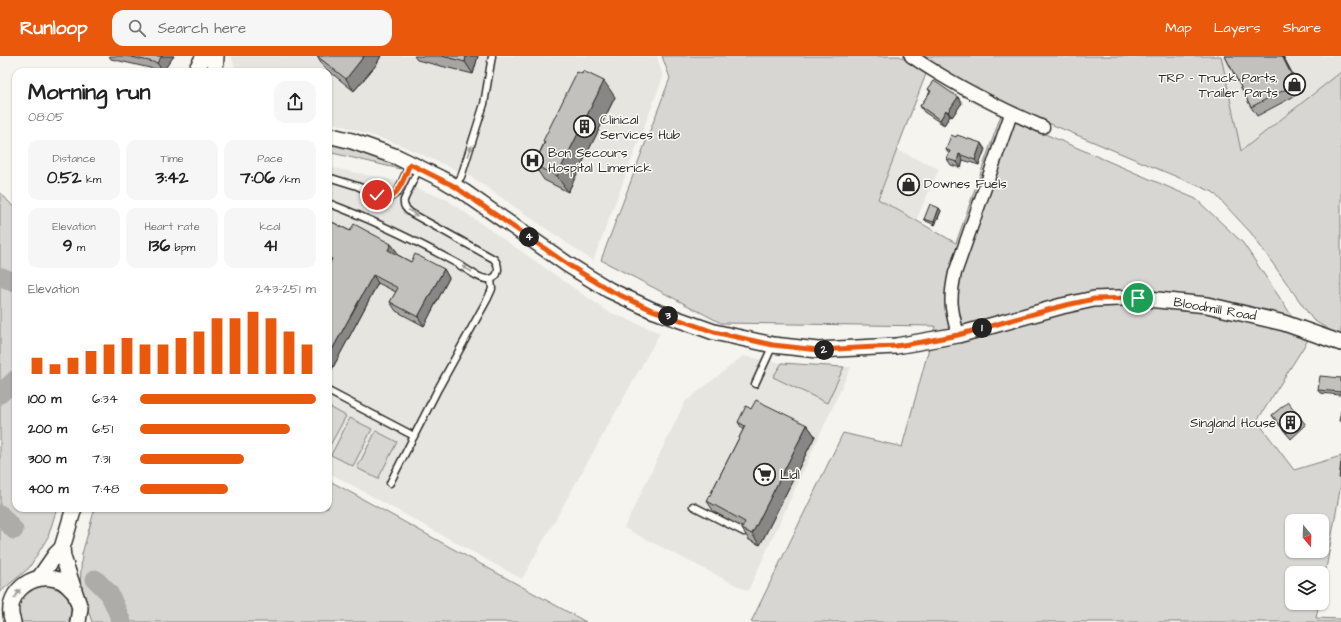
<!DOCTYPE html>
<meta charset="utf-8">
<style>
:root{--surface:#fff;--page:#f6f6f6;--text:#222;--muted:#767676;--accent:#ea580c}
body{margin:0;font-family:"Architects Daughter",sans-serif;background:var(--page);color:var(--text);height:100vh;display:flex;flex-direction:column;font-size:15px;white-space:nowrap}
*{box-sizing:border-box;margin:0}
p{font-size:13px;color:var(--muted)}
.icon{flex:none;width:22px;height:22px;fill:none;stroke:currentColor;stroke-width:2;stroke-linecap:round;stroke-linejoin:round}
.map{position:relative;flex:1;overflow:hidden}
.side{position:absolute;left:12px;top:12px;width:320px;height:444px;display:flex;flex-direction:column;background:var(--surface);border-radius:12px;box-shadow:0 1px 3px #0004}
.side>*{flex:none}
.needle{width:26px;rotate:161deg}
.buttons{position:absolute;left:1285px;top:458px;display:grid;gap:8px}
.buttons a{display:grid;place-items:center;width:44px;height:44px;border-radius:8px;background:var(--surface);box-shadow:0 1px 3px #0004;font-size:20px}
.pin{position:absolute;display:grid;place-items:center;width:34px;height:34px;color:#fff;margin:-17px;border:2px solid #fff;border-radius:50%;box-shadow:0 1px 4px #0007}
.km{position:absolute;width:20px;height:20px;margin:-10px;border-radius:50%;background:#222;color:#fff;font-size:11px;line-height:20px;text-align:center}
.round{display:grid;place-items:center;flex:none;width:42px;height:42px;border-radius:12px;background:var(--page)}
.headline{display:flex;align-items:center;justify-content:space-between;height:68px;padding:0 16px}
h1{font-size:22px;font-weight:800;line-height:30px}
.figures{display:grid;grid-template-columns:repeat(3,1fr);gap:6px;height:68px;padding:4px 16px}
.figures div{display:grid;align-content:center;border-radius:10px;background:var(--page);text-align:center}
.figures b{font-size:17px;font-weight:800}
.figures small{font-size:11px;font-weight:400}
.figures p{font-size:11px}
.chart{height:112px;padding:8px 16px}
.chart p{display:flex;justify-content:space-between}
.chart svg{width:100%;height:72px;margin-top:4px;stroke:var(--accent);stroke-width:6}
ul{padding:0 16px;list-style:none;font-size:13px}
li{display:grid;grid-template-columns:64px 48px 1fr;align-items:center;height:30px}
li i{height:10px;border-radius:5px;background:var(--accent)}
header{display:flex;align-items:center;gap:24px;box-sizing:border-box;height:56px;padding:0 20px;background:var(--accent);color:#fff}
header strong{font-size:19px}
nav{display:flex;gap:22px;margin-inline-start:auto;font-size:14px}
.search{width:280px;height:36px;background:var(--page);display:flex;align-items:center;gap:10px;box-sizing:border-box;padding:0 14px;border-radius:12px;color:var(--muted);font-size:15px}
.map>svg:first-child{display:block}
.built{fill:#e6e5e0}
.green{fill:#d7d6d2;stroke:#81807e;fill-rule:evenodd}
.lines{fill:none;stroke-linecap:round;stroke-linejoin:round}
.river{stroke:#adaca9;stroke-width:19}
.service-casing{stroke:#2b2b2b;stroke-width:9}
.minor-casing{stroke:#2b2b2b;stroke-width:15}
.tertiary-casing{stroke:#2b2b2b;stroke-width:18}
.service{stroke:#fdfcf7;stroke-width:6}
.minor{stroke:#fdfcf7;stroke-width:12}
.tertiary{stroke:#fdfcf7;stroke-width:15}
.wall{fill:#a7a6a3;stroke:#2b2b2b}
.shaded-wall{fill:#888785;stroke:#2b2b2b}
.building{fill:#c2c1be;stroke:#2b2b2b}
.oneway{fill:#9e9e9b}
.route-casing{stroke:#fff;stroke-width:8}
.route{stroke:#ea580c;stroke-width:5}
.labels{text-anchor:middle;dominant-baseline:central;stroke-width:3;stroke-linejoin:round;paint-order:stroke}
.poi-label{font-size:13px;fill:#2b2b2b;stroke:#fdfcf7;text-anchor:start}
.street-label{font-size:13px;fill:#2b2b2b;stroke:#fdfcf7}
</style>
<header>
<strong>Runloop</strong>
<div class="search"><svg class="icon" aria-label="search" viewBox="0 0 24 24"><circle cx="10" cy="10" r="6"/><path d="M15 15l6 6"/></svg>Search here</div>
<nav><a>Map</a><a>Layers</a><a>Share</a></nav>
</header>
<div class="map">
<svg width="1341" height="566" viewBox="0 0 1341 566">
<rect width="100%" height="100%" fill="#f5f4ef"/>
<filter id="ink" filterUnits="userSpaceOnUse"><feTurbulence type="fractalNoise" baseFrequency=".025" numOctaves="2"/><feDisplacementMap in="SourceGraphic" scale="8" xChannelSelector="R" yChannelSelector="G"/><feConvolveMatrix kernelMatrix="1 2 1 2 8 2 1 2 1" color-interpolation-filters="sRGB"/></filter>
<g filter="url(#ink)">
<g class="built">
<polygon points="231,0 657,0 663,21 593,205 470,120 398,88 328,65 328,16 237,16"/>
<polygon points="1221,0 1341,0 1341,16 1241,95"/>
<polygon points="897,94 939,113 916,164 878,143"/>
<polygon points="328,111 397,125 447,144 607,255 660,277 522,523 328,416"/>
<polygon points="743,300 782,307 816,310 851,311 748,535 624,472 685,346"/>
</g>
<g class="green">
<path d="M662,0H900L926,18L878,143L956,187L1001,59L1196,143L1243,187L1308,284L1257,365L1294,414L1341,400V428L1322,536V517H1292V547H1319L1316,562L1341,563V566H751L843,377L902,391L935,270L721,267L601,204L670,22ZM1292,465H1322V495H1292Z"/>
<polygon points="923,0 1221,0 1241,95 1341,16 1341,281 1313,264 1251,177 1213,136 1010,51 933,8"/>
<polygon points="328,87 370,97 399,110 400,113 328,96"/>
<polygon points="0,136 16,154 16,452 57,452 48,481 29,512 0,536"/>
<polygon points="782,307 844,311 827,347 773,321"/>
<polygon points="328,350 346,360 328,393"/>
<polygon points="350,362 372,373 353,410 331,399"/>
<polygon points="376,375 397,386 378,423 357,412"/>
<polygon points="328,424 586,566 92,566 80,529 82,498 95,452 328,452"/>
<path d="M41,529C60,529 78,545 68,566H20C13,548 24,534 41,529Z"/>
</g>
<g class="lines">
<g class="river">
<polyline points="0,221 2,221 16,227"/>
<polyline points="0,338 16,323"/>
<polyline points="0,458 14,474"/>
<polyline points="95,523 109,537 122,566"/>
</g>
<defs>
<g id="service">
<polyline points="328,121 357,130 385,142 391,141 397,137 410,107"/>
<polyline points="454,130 461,121 484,48 492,0"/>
<path d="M328,147C373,164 416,185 458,208C465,212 480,224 488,223C500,223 500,210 494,203L411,157C406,153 403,150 404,144L419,112"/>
<polyline points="755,328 773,289"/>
<polyline points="328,335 414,380"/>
<polyline points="390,427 438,333 488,242 492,233 491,223"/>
<polyline points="693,450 744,476"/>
</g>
<g id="minor">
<path d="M911,0C952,28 997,51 1043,71"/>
<path d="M958,279C951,253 949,244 955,217L1011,58"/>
</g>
<g id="tertiary">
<polyline points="195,16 204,0"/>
<polyline points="215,16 216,0"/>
<polyline points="328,79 352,85 397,101 444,124 464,136 567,208 609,234 652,254 714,276 773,289 818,294 896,290 958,279 1062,250 1094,243 1119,242 1138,242 1207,249 1284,267 1341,287"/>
<polyline points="74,452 62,492 63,501 80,552 78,566"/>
<polyline points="40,521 56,498 62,492"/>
<path d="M13,566C2,538 33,514 59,524C65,526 69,531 73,535"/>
</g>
</defs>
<use href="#service" class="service-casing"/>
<use href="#minor" class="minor-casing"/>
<use href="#tertiary" class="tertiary-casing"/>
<use href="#service" class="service"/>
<use href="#minor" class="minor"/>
<use href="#tertiary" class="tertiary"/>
</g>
<g class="wall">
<polygon points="109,0 174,0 163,15 111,3"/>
<polygon points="317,0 381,0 376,9 354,35 325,12"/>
<polygon points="414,0 478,0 473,18 417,4"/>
<polygon points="1225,0 1283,0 1302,36 1257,60 1251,51"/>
<polygon points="928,33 962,47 952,61 950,60 944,69 924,56 920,50 930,36"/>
<polygon points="615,41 568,136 544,124 534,109 544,87 543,85"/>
<polygon points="985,93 979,109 963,104 961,112 951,109 947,103 949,98 946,94"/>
<polygon points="939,152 941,155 935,169 926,165 924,163"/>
<polygon points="328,164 350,175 391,188 397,196 396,198 411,206 444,213 449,222 424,270 396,255 390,246 396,236 378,227 330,317 328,317 328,210 329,208 328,207"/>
<polygon points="1341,322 1341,339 1320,337 1318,334"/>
<polygon points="751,353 807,369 815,380 760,489 749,484 742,473 742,471 714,456 707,445 743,374 738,366"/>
<polygon points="1272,359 1302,364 1306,369 1291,383 1276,365"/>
</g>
<g class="shaded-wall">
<polygon points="162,0 174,0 163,15 157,7"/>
<polygon points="364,0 381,0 376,9 354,35 346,23"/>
<polygon points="466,0 478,0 473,18 465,6"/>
<polygon points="1282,0 1283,0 1302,36 1296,28"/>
<polygon points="604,25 615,41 568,136 557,120"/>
<polygon points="958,41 962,47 952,61 948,56"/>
<polygon points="946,54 950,60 944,69 940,64"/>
<polygon points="981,87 985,93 979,109 975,104"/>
<polygon points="959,98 963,104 961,112 957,106"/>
<polygon points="939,152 941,155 935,169 934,166"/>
<polygon points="391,188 397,196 393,202 388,194"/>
<polygon points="444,213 449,222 424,270 418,261"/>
<polygon points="373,219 378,227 330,317 328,315 328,301"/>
<polygon points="807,369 815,380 760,489 752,478"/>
</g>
<g class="building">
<polygon points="128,0 162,0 157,7"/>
<polygon points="317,0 364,0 346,23"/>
<polygon points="442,0 466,0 465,6"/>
<polygon points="1225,0 1282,0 1296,28 1251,51"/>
<polygon points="583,15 604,25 557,120 534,109 545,86 543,85 577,16 582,18"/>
<polygon points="934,25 958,41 948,56 946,54 940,64 920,50 931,35 928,33"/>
<polygon points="951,79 956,81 957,79 981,87 975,104 959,98 957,106 947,103 950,95 946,94"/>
<polygon points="930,148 939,152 934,166 924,163"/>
<polygon points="328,164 350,175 354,168 391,188 388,194 411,206 415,198 444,213 418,261 390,246 398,232 373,219 328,301 328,227 329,225 328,225 328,210 332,203 328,202"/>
<polygon points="1320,320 1341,322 1341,336 1318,334"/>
<polygon points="756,344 807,369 752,478 742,473 745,466 707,445 745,370 738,366 746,350 751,353"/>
<polygon points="1288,346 1302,364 1287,377 1272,359"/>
<polygon points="1341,355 1341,366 1339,365"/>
<polygon points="1341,407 1341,422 1339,422"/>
</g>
<defs><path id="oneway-solid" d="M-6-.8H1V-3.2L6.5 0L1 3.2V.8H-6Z"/></defs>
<g class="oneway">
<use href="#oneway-solid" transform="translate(470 95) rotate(-71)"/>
<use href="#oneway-solid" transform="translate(413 157) rotate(33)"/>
<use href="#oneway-solid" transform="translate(467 213) rotate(-150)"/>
<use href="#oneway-solid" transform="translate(17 538) rotate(-58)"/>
</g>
</g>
<g class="lines" filter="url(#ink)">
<defs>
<path id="route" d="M377,139C397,151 404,121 410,108L454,130L567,208L609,234L652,254L714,276L773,289L818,294L896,290L922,286L958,279L1062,250L1094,243L1138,242"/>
</defs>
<use href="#route" class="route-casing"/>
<use href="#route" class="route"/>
</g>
<defs>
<symbol id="shop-ring" viewBox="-11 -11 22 22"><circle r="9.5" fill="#fdfcf7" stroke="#2b2b2b" stroke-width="1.5"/><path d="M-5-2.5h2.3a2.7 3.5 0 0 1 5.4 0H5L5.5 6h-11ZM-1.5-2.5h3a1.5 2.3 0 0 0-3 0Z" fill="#2b2b2b"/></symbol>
<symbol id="building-ring" viewBox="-11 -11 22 22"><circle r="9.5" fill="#fdfcf7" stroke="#2b2b2b" stroke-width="1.5"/><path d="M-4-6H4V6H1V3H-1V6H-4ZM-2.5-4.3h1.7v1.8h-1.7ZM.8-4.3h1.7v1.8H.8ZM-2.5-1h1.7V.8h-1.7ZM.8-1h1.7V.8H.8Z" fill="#2b2b2b"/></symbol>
<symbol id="hospital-ring" viewBox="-11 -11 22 22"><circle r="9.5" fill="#fdfcf7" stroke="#2b2b2b" stroke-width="1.5"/><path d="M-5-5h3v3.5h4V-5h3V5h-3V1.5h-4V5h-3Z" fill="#2b2b2b"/></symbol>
<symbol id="supermarket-ring" viewBox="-11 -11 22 22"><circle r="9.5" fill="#fdfcf7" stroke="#2b2b2b" stroke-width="1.5"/><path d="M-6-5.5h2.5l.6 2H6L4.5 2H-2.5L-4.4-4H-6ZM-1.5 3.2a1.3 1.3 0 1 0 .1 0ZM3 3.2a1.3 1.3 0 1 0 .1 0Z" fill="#2b2b2b"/></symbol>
</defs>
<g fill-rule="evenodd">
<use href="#shop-ring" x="1282" y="16" width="25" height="25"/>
<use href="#building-ring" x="572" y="58" width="25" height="25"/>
<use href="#hospital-ring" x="520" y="92" width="25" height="25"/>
<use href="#shop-ring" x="896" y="116" width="25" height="25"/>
<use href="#building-ring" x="1278" y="354" width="25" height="25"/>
<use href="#supermarket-ring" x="752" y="406" width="25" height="25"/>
</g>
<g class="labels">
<g class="poi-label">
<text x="1278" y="22" text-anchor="end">TRP - Truck Parts,<tspan x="1278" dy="15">Trailer Parts</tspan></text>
<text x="600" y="64">Clinical<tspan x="600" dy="15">Services Hub</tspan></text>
<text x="548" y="97">Bon Secours<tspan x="548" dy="15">Hospital Limerick</tspan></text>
<text x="924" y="128">Downes Fuels</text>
<text x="1276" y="367" text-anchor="end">Singland House</text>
<text x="780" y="419">Lidl</text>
</g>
<g class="street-label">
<text transform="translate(1215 253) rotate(10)">Bloodmill Road</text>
</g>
</g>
</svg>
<div class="buttons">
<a><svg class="needle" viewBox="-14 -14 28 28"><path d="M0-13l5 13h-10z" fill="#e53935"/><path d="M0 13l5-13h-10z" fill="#767676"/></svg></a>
<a><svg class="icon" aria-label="layers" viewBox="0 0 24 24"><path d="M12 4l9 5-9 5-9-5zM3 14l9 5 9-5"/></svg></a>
</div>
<div class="pin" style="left:1138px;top:242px;background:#1e9e55"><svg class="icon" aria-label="arrive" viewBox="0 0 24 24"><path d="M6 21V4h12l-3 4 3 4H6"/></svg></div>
<div class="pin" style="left:377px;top:139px;background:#d93025"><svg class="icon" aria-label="check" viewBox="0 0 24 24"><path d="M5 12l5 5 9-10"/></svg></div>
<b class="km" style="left:982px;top:272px">1</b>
<b class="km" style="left:824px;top:294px">2</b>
<b class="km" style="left:668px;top:260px">3</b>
<b class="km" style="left:529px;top:181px">4</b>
<section class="side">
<div class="headline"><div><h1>Morning run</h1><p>08:05</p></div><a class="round"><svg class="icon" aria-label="share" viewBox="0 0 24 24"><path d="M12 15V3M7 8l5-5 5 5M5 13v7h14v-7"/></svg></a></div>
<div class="figures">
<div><p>Distance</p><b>0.52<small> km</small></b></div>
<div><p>Time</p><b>3:42</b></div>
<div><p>Pace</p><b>7:06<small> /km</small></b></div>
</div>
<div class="figures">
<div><p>Elevation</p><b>9<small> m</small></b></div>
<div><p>Heart rate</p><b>136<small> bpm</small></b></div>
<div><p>kcal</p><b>41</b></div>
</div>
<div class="chart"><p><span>Elevation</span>243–251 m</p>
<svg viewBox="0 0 160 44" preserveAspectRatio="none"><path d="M5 44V34M15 44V38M25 44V34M35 44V30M45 44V26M55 44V22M65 44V26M75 44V26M85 44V22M95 44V18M105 44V10M115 44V10M125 44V6M135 44V10M145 44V18M155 44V26"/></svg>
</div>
<ul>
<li><b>100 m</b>6:34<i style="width:100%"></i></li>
<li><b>200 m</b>6:51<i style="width:85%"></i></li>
<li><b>300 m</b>7:31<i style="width:59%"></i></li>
<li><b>400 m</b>7:48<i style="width:50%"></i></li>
</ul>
</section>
</div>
